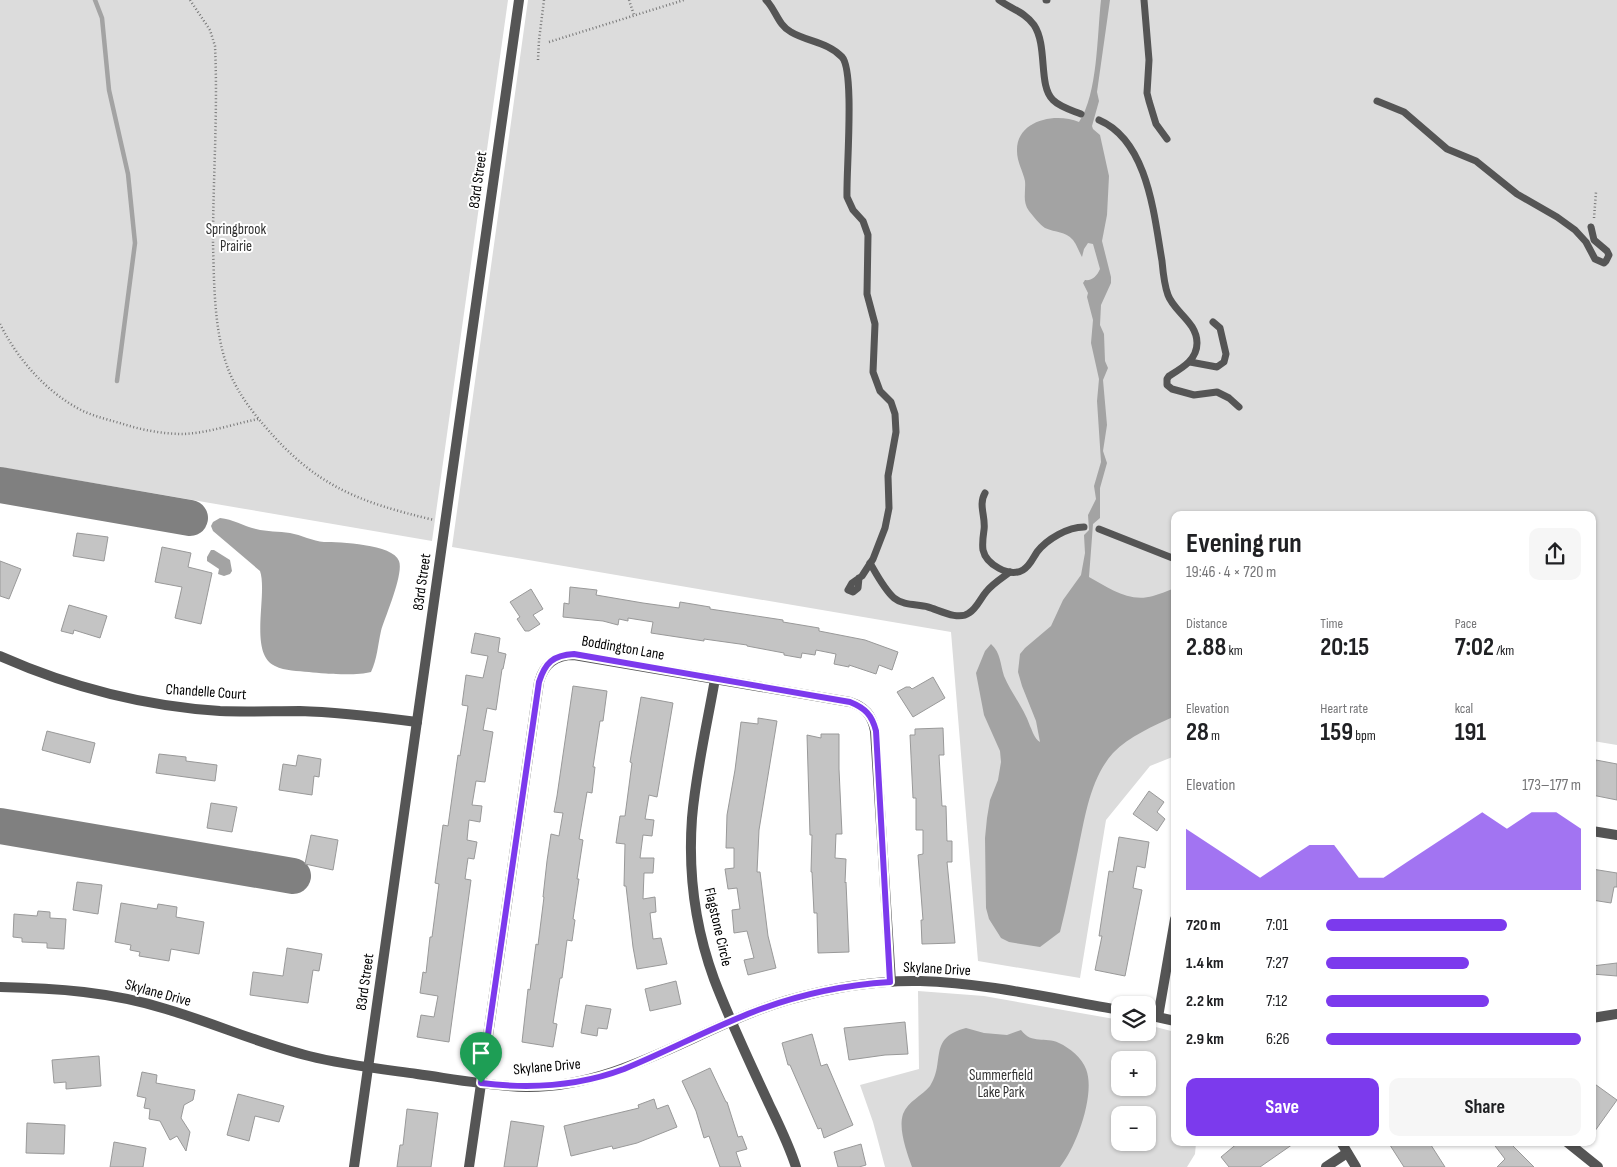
<!DOCTYPE html>
<meta charset="utf-8">
<style>
:root{--surface:#fff;--page:#f6f6f6;--text:#202124;--muted:#757577;--accent:#7c3aed}
body{margin:0;font-family:"Sofia Sans Condensed",sans-serif;background:var(--page);color:var(--text);height:100vh;display:flex;flex-direction:column;font-size:19px;white-space:nowrap}
*{box-sizing:border-box;margin:0}
p{font-size:16px;color:var(--muted)}
.icon{flex:none;width:28px;height:28px;fill:none;stroke:currentColor;stroke-width:2;stroke-linecap:round;stroke-linejoin:round}
.map{position:relative;flex:1;overflow:hidden}
.side{position:absolute;left:1171px;top:511px;width:425px;height:635px;display:flex;flex-direction:column;background:var(--surface);border-radius:10px;box-shadow:0 1px 4px #0004}
.side>*{flex:none}
.tools{position:absolute;left:1111px;top:996px;display:grid;gap:10px}
.tools a{display:grid;place-items:center;width:45px;height:45px;border-radius:10px;background:var(--surface);box-shadow:0 1px 4px #0004;font-size:25px}
.pin{position:absolute;display:grid;place-items:center;width:42px;height:42px;color:#fff;margin:-51px -21px;border-radius:50% 50% 50% 0;rotate:-45deg;box-shadow:0 0 5px #0007}
.pin .icon{rotate:45deg}
.round{display:grid;place-items:center;flex:none;width:52px;height:52px;border-radius:10px;background:var(--page)}
.summary{display:flex;align-items:center;justify-content:space-between;height:85px;padding:0 15px}
h1{font-size:28px;font-weight:700;line-height:38px}
.stats{display:grid;grid-template-columns:repeat(3,1fr);gap:8px;height:85px;padding:5px 15px}
.stats div{display:grid;align-content:center}
.stats b{font-size:25px;font-weight:700}
.stats small{font-size:14px;font-weight:400}
.stats p{font-size:14px}
.chart{height:140px;padding:10px 15px}
.chart p{display:flex;justify-content:space-between}
.chart svg{width:100%;height:90px;margin-top:5px;fill:var(--accent);opacity:.7}
.cta{display:flex;gap:10px;margin-top:auto;padding:10px 15px}
.cta a{flex:1;height:58px;border-radius:10px;background:var(--accent);color:#fff;font-size:20px;font-weight:700;line-height:58px;text-align:center}
.cta a+a{background:var(--page);color:var(--text)}
ul{padding:0 15px;list-style:none;font-size:16px}
li{display:grid;grid-template-columns:80px 60px 1fr;align-items:center;height:38px}
li i{height:12px;border-radius:6px;background:var(--accent)}
.map>svg:first-child{display:block}
.green{fill:#dcdcdc;fill-rule:evenodd}
.water{fill:#a3a3a3}
.lines{fill:none;stroke-linecap:round;stroke-linejoin:round}
.stream{stroke:#a3a3a3;stroke-width:4.5}
.taxiway{stroke:#808080;stroke-width:36}
.building{fill:#c4c4c4;stroke:#999}
.path{stroke:#777;stroke-width:2.5;stroke-dasharray:1 2.5;stroke-linecap:butt}
.service{stroke:#555;stroke-width:7}
.minor{stroke:#555;stroke-width:10}
.route-casing{stroke:#fff;stroke-width:10}
.route{stroke:#7c3aed;stroke-width:6}
.labels{text-anchor:middle;dominant-baseline:central;stroke-width:4;stroke-linejoin:round;paint-order:stroke}
.street-label{font-size:15px;fill:#000;stroke:#fff}
.park-label{font-size:15px;fill:#333;stroke:#fff}
</style>
<div class="map">
<svg width="1617" height="1167" viewBox="0 0 1617 1167">
<rect width="100%" height="100%" fill="#fff"/>
<g class="green">
<polygon points="0,0 508,0 432,541 0,467"/>
<polygon points="528,0 1617,0 1617,745 1593,741 1592,515 1175,515 1175,756 1150,766 1106,820 1080,978 978,961 951,632 452,547"/>
<path d="M918,991L984,996L1120,1020V1032H1148V1025L1175,1032V1142L1196,1143L1195,1154L1187,1167H885L873,1122L860,1085L919,1069ZM1120,1060H1148V1088H1120ZM1120,1115H1148V1142H1120Z"/>
</g>
<g class="water">
<path d="M1101,0H1110L1097,92L1099,101L1092,126L1093,129L1100,135L1109,176L1107,215L1102,241L1111,277V283L1101,305L1100,325L1104,334L1105,361L1108,368L1103,380L1107,425L1103,451L1107,463L1100,488V518L1093,524L1089,577C1109,588 1129,603 1153,596C1160,594 1167,591 1175,588V716C1154,726 1129,736 1113,753C1090,779 1085,817 1078,850C1072,877 1067,905 1060,932L1040,947L1009,942L1001,938L989,919L986,908L985,838L987,818L990,800L998,780L1001,762L1000,751L984,715L976,673L985,651L991,644C1001,653 1000,664 1004,676C1011,693 1024,708 1030,726C1033,732 1034,738 1040,742L1036,721L1022,686L1018,672L1020,654L1025,648L1051,626L1063,600L1081,575L1085,553L1084,535L1089,530L1088,515L1096,499L1094,486L1101,462L1097,401L1099,379L1091,343L1093,320L1087,297L1088,293L1083,283L1085,280C1092,281 1097,276 1100,269L1093,244L1088,243L1084,249L1082,257C1079,252 1077,245 1073,240C1065,231 1056,233 1045,228C1040,225 1033,216 1029,211C1022,201 1026,192 1025,181C1023,171 1017,162 1017,151C1016,120 1056,112 1079,122C1098,94 1097,35 1101,0Z"/>
<path d="M220,518C233,519 243,526 256,529C267,532 279,531 290,533C301,535 313,541 324,542C339,542 393,544 399,561C404,574 385,617 381,631C378,644 377,660 371,672C357,676 325,674 309,672C298,671 285,671 275,666C248,654 268,594 260,571L213,531L211,526L213,522Z"/>
<polygon points="211,550 214,550 230,560 232,571 230,574 224,576 218,574 219,569 207,561 207,557"/>
<path d="M966,1028L984,1033L1007,1035L1021,1030C1032,1045 1045,1036 1059,1043C1070,1048 1082,1058 1086,1069C1096,1094 1076,1148 1060,1167H912C907,1153 898,1129 903,1114C908,1101 922,1096 930,1086C946,1062 927,1038 966,1028Z"/>
</g>
<g class="lines">
<polyline class="stream" points="95,0 102,18 109,90 128,174 135,243 117,381"/>
<g class="taxiway">
<polyline points="0,485 190,518"/>
<polyline points="0,826 293,876"/>
</g>
</g>
<g class="building">
<polygon points="77,533 108,537 104,561 73,556"/>
<polygon points="162,547 191,553 188,567 212,573 201,624 175,618 182,587 155,582"/>
<polygon points="0,561 21,569 9,599 0,596"/>
<polygon points="570,587 597,590 596,595 643,603 679,608 680,602 710,607 710,609 783,620 783,622 819,628 819,631 865,640 898,652 892,670 879,665 876,674 849,665 849,667 834,664 836,654 816,650 815,655 802,653 801,658 784,655 784,653 747,646 747,645 704,639 704,641 651,633 653,622 628,618 628,621 619,619 618,625 603,621 563,617 564,603 569,604"/>
<polygon points="531,589 543,609 533,615 540,624 529,631 525,631 517,619 520,617 510,602"/>
<polygon points="69,605 107,616 100,638 74,630 73,634 61,631"/>
<polygon points="475,633 500,638 498,652 506,654 503,669 502,669 496,710 487,708 483,730 493,732 485,782 476,781 472,805 482,806 480,822 469,820 467,840 477,842 474,859 468,858 465,879 471,880 449,1042 417,1037 421,1015 434,1017 438,996 420,993 423,972 426,973 430,937 432,937 439,884 435,883 443,825 448,826 458,755 460,756 468,706 462,705 466,675 483,678 488,656 471,653"/>
<polygon points="933,677 945,698 913,717 897,692 906,687 910,687 912,689"/>
<polygon points="573,686 607,691 603,721 600,721 593,767 595,767 592,793 587,792 579,839 583,840 577,879 579,879 573,919 575,920 572,941 567,940 562,978 560,978 553,1023 557,1024 553,1047 522,1042 528,989 530,990 536,944 538,945 544,897 543,897 547,861 551,834 559,836 563,813 554,812 557,796"/>
<polygon points="641,697 673,703 657,797 649,795 645,819 654,820 652,836 643,835 640,858 654,858 653,873 644,873 643,899 655,897 656,912 650,913 653,939 661,938 667,964 637,969 633,947 626,886 624,886 625,844 616,843 620,816 625,816 632,763 630,762"/>
<polygon points="758,718 777,721 759,830 757,872 760,872 768,936 776,968 748,975 744,960 754,958 747,931 734,933 732,910 740,909 737,888 728,889 725,869 734,868 734,848 726,848 727,815 735,770 741,722 758,724"/>
<polygon points="943,728 944,755 939,755 942,806 946,806 947,841 952,841 952,862 947,862 955,943 922,944 921,920 923,920 918,855 923,854 923,830 916,830 916,798 913,798 910,735 915,735 915,729"/>
<polygon points="47,731 95,743 90,763 42,750"/>
<polygon points="821,734 839,734 839,769 842,834 836,834 835,858 846,859 845,883 846,882 849,952 818,953 817,913 814,913 812,872 811,872 812,835 810,835 807,735 821,738"/>
<polygon points="159,754 186,757 186,761 217,765 215,781 156,773"/>
<polygon points="298,755 321,759 319,777 314,776 312,795 279,790 283,764 296,766"/>
<polygon points="1596,760 1617,764 1617,800 1592,795 1592,778"/>
<polygon points="1149,791 1164,802 1157,812 1165,819 1157,831 1133,814"/>
<polygon points="211,803 237,807 232,832 207,828"/>
<polygon points="311,835 338,840 333,870 305,864"/>
<polygon points="1119,837 1149,842 1145,868 1137,866 1133,888 1142,890 1125,976 1095,970 1102,936 1099,936 1109,871 1113,872"/>
<polygon points="1592,869 1617,873 1617,887 1614,887 1611,903 1592,900"/>
<polygon points="77,882 102,885 98,914 73,910"/>
<polygon points="121,903 157,909 158,904 177,907 176,917 204,922 199,954 171,949 169,961 139,956 140,952 130,950 131,945 115,942"/>
<polygon points="38,911 50,912 50,918 66,919 64,949 47,948 47,943 22,942 22,938 13,937 14,914 37,916"/>
<polygon points="287,948 322,954 319,971 313,970 308,1003 250,995 253,972 283,976"/>
<polygon points="1617,963 1617,976 1592,974 1592,966"/>
<polygon points="676,981 681,1004 650,1011 645,989"/>
<polygon points="586,1005 611,1009 607,1029 598,1028 597,1036 581,1033"/>
<polygon points="905,1022 908,1054 885,1055 849,1060 844,1028"/>
<polygon points="812,1034 821,1066 827,1064 853,1125 824,1138 821,1128 818,1129 790,1065 788,1065 782,1043"/>
<polygon points="99,1056 101,1086 66,1089 66,1082 54,1083 52,1060"/>
<polygon points="710,1068 726,1102 727,1102 738,1137 742,1136 747,1149 736,1152 741,1167 720,1167 709,1136 704,1138 696,1111 682,1081"/>
<polygon points="142,1072 157,1075 156,1083 195,1090 193,1100 184,1105 181,1118 190,1132 186,1151 177,1136 170,1140 160,1121 149,1119 150,1109 144,1108 146,1098 137,1096"/>
<polygon points="1592,1082 1617,1100 1592,1135"/>
<polygon points="238,1094 284,1106 279,1122 255,1116 249,1141 227,1135"/>
<polygon points="654,1099 657,1109 668,1105 677,1127 637,1143 613,1149 612,1146 571,1156 564,1126 639,1108 638,1105"/>
<polygon points="407,1109 438,1113 431,1167 397,1167 400,1145 403,1145"/>
<polygon points="511,1121 544,1126 537,1167 504,1167"/>
<polygon points="27,1123 65,1125 64,1154 26,1153"/>
<polygon points="114,1142 146,1148 143,1167 110,1167"/>
<polygon points="1239,1142 1296,1142 1260,1167 1229,1167 1221,1157"/>
<polygon points="1388,1142 1429,1142 1445,1167 1404,1167"/>
<polygon points="1492,1142 1509,1142 1534,1167 1497,1167 1505,1159"/>
<polygon points="861,1144 866,1165 859,1167 838,1167 834,1152"/>
</g>
<g class="lines">
<g class="path">
<path d="M190,0L210,30L215,46C218,111 213,177 213,243C214,281 214,327 226,363C233,385 248,407 263,424C315,486 358,502 434,520"/>
<polyline points="629,0 634,15"/>
<polyline points="549,42 684,0"/>
<polyline points="538,60 539,40 544,0"/>
<polyline points="1594,218 1596,192"/>
<path d="M0,324C18,360 47,393 83,411C96,417 110,420 123,424C142,430 163,434 183,434C208,433 234,424 258,419"/>
</g>
<g class="service">
<path d="M766,0C776,10 778,25 791,32C808,42 828,42 842,57C855,71 846,173 847,197L853,210L863,221L868,235L867,294L875,324L873,372L880,391L891,402L895,414L896,432L888,476L889,508L885,528L873,559L862,576L852,583L848,590L853,592L858,588L859,578"/>
<path d="M999,0C1011,9 1025,12 1034,25C1048,46 1038,86 1053,100C1060,107 1071,110 1081,114"/>
<polyline points="1046,0 1047,0"/>
<polyline points="1144,0 1149,60 1147,93 1149,101 1156,124 1167,139"/>
<polyline points="1377,101 1404,112 1447,149 1476,161 1517,194 1557,217 1575,230 1586,242 1595,259 1604,263 1606,261 1609,255 1607,251 1594,240 1591,227"/>
<path d="M1099,120C1148,141 1154,215 1162,261C1163,272 1164,284 1168,295C1174,312 1197,322 1197,343C1197,360 1182,368 1169,376L1167,379V385L1172,389L1194,395L1217,392L1229,398L1239,407"/>
<polyline points="1190,362 1217,367 1224,362 1226,354 1220,328 1213,322"/>
<path d="M985,493C978,505 986,517 984,530C983,537 982,543 983,550C986,564 1009,578 1023,570C1030,566 1033,558 1037,552C1047,539 1068,527 1084,527"/>
<polyline points="1099,529 1175,559"/>
<path d="M870,563C877,575 884,589 894,598C904,606 917,604 928,607C939,610 958,621 969,613C977,608 980,599 986,592C992,584 1002,578 1010,572"/>
</g>
<g class="minor">
<path d="M0,656C70,687 144,706 220,711C247,712 273,711 300,711C339,712 378,717 417,722"/>
<path d="M715,679C707,725 696,771 692,818C688,873 695,927 714,979C730,1021 750,1063 769,1104C779,1125 789,1145 796,1167"/>
<polyline points="1592,831 1617,835"/>
<path d="M0,987C56,988 112,992 166,1009C214,1023 260,1044 309,1056C344,1065 381,1069 417,1074C453,1079 490,1086 526,1087C621,1088 700,1026 788,1000C830,988 876,980 920,981C987,983 1054,999 1120,1010"/>
<polyline points="1148,1015 1175,1021"/>
<polyline points="1158,1017 1175,919"/>
<polyline points="1592,1018 1617,1014"/>
<polyline points="1341,1142 1356,1167"/>
<polyline points="1567,1142 1598,1167"/>
<polyline points="354,1167 519,0"/>
<path d="M469,1167L539,682C544,664 555,655 574,655L850,702C865,707 872,715 875,731L891,982"/>
<polyline points="1326,1167 1347,1153"/>
</g>
</g>
<g class="lines">
<defs>
<path id="route" d="M574,654L850,702C865,708 872,715 876,731L890,982C843,985 797,995 753,1012C709,1029 668,1051 624,1069C579,1086 529,1089 481,1083L539,682C545,663 553,655 574,654Z"/>
</defs>
<use href="#route" class="route-casing"/>
<use href="#route" class="route"/>
</g>
<g class="labels">
<g class="street-label">
<text transform="translate(478 180) rotate(-82)">83rd Street</text>
<text transform="translate(422 582) rotate(-82)">83rd Street</text>
<text transform="translate(623 648) rotate(10)">Boddington Lane</text>
<text transform="translate(206 692) rotate(4)">Chandelle Court</text>
<text transform="translate(718 927) rotate(77)">Flagstone Circle</text>
<text transform="translate(937 969) rotate(3)">Skylane Drive</text>
<text transform="translate(365 982) rotate(-82)">83rd Street</text>
<text transform="translate(158 993) rotate(15)">Skylane Drive</text>
<text transform="translate(547 1067) rotate(-5)">Skylane Drive</text>
</g>
<g class="park-label">
<text x="236" y="229">Springbrook<tspan x="236" dy="17">Prairie</tspan></text>
<text x="1001" y="1075">Summerfield<tspan x="1001" dy="17">Lake Park</tspan></text>
</g>
</g>
</svg>
<div class="tools">
<a><svg class="icon" aria-label="layers" viewBox="0 0 24 24"><path d="M12 4l9 5-9 5-9-5zM3 14l9 5 9-5"/></svg></a>
<a>+</a>
<a>−</a>
</div>
<div class="pin" style="left:481px;top:1083px;background:#1e9e55"><svg class="icon" aria-label="arrive" viewBox="0 0 24 24"><path d="M6 21V4h12l-3 4 3 4H6"/></svg></div>
<section class="side">
<div class="summary"><div><h1>Evening run</h1><p>19:46 · 4 × 720 m</p></div><a class="round"><svg class="icon" aria-label="share" viewBox="0 0 24 24"><path d="M12 15V3M7 8l5-5 5 5M5 13v7h14v-7"/></svg></a></div>
<div class="stats">
<div><p>Distance</p><b>2.88<small> km</small></b></div>
<div><p>Time</p><b>20:15</b></div>
<div><p>Pace</p><b>7:02<small> /km</small></b></div>
</div>
<div class="stats">
<div><p>Elevation</p><b>28<small> m</small></b></div>
<div><p>Heart rate</p><b>159<small> bpm</small></b></div>
<div><p>kcal</p><b>191</b></div>
</div>
<div class="chart"><p><span>Elevation</span>173–177 m</p>
<svg viewBox="0 0 160 44" preserveAspectRatio="none"><path d="M0 44V14L10 22L20 30L30 38L40 30L50 22L60 22L70 38L80 38L90 30L100 22L110 14L120 6L130 14L140 6L150 6L160 14V44z"/></svg>
</div>
<ul>
<li><b>720 m</b>7:01<i style="width:71%"></i></li>
<li><b>1.4 km</b>7:27<i style="width:56%"></i></li>
<li><b>2.2 km</b>7:12<i style="width:64%"></i></li>
<li><b>2.9 km</b>6:26<i style="width:100%"></i></li>
</ul>
<div class="cta"><a>Save</a><a>Share</a></div>
</section>
</div>
